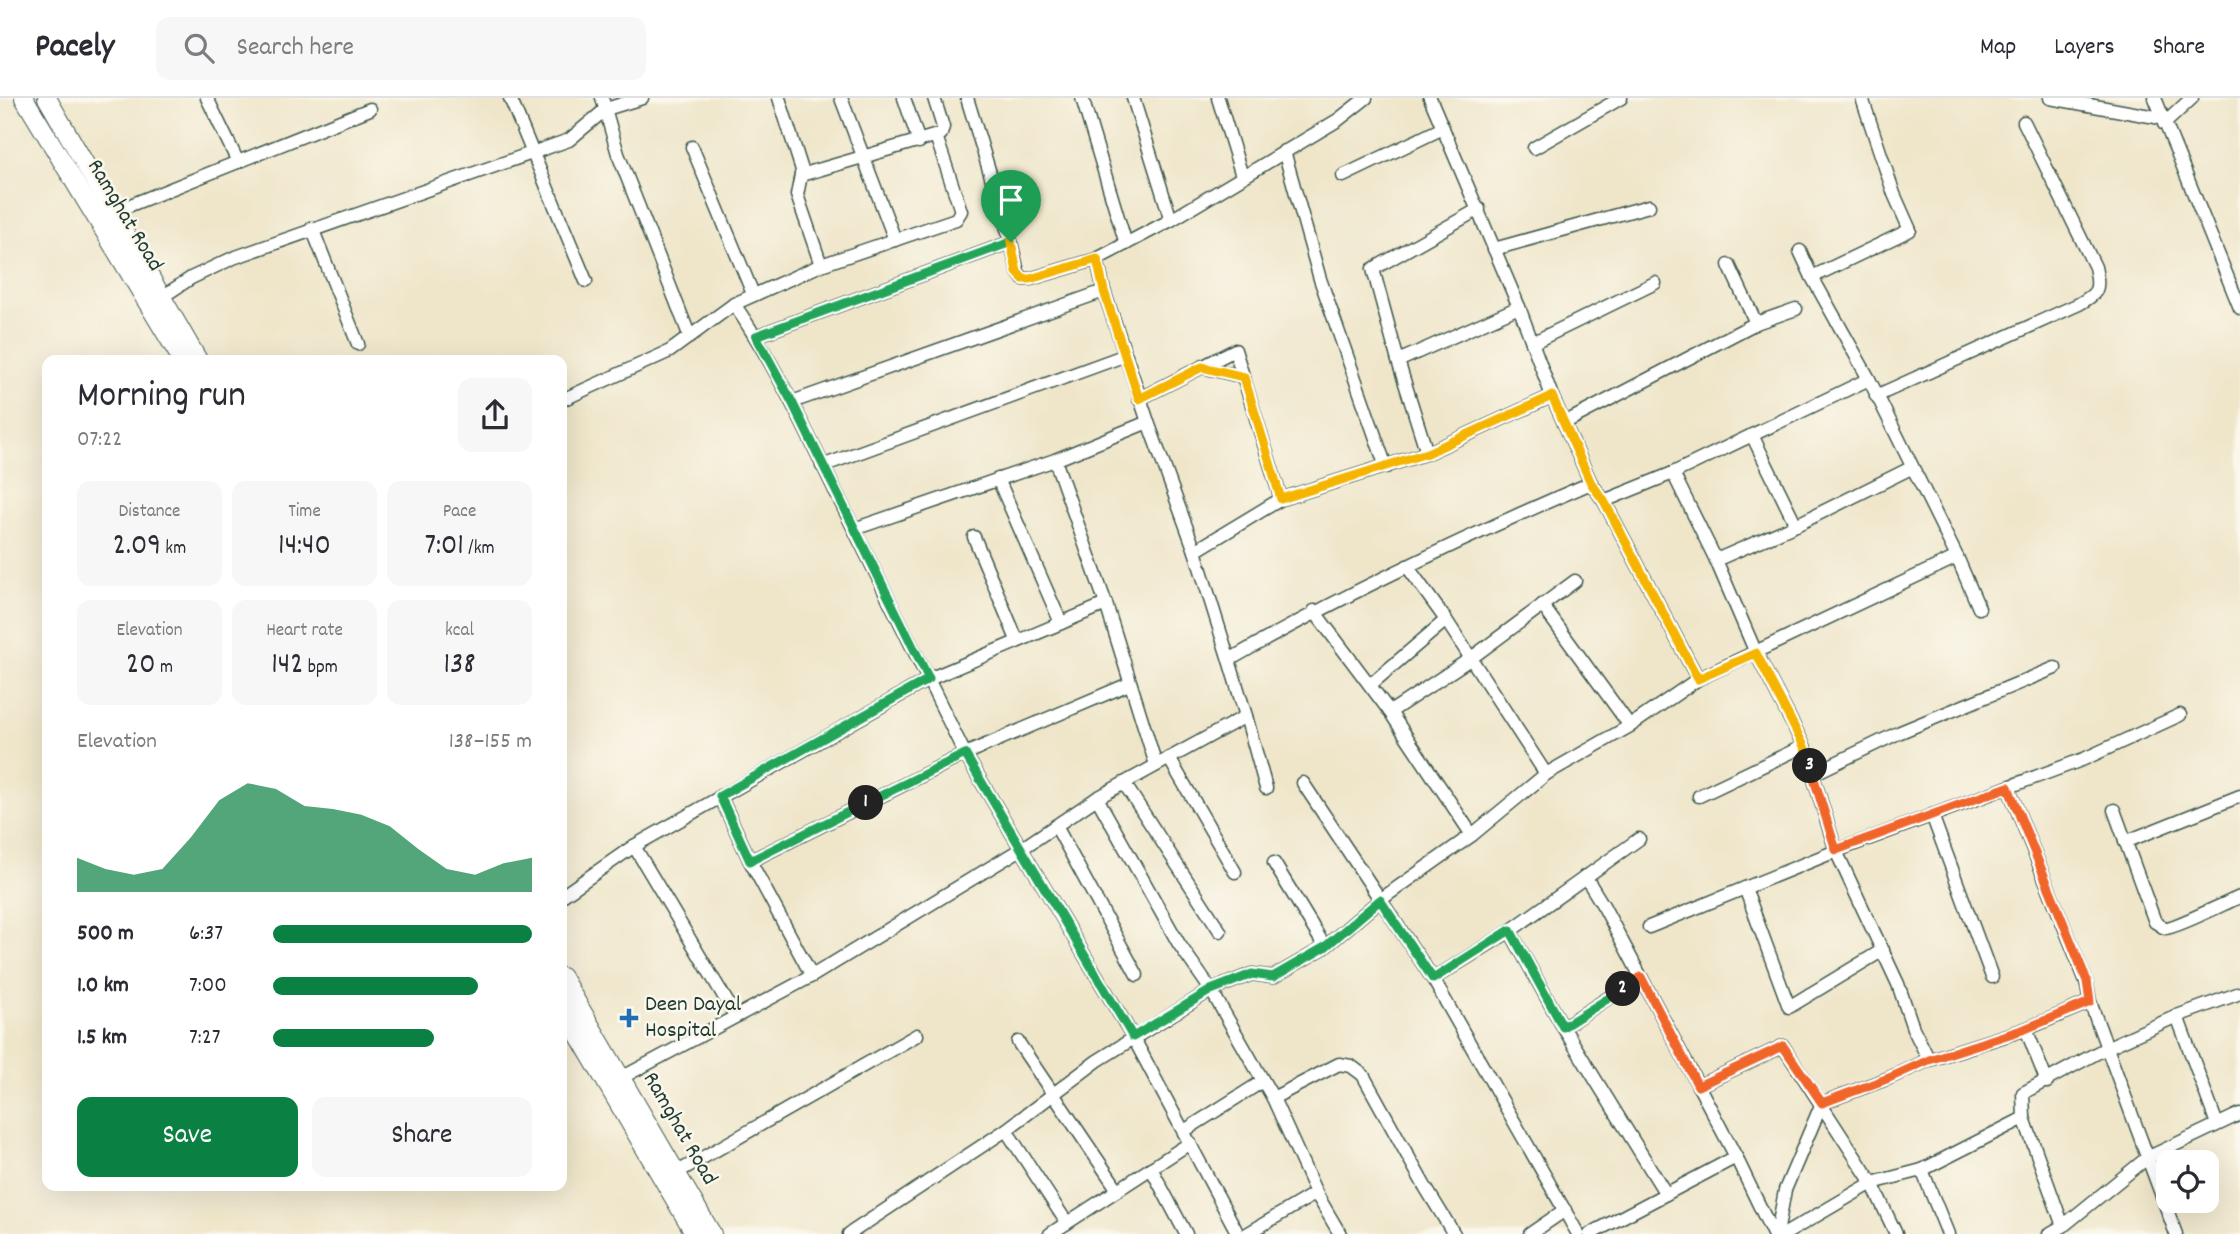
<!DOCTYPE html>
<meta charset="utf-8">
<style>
:root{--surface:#fff;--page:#f7f7f7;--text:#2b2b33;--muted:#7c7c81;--line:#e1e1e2;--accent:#0b8043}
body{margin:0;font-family:Dekko,sans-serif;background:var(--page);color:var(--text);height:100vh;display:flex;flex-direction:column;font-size:26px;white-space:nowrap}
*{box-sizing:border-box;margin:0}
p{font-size:23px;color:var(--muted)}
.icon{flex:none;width:38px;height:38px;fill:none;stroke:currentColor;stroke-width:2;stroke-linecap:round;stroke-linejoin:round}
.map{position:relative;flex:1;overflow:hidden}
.sheet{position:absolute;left:42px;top:257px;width:525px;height:836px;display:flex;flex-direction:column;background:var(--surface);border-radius:14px;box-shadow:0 7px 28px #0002}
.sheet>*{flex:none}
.controls{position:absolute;left:2156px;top:1052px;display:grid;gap:14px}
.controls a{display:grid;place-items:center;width:63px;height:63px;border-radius:14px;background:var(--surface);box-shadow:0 7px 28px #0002;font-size:35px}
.pin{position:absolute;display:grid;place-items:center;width:60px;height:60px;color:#fff;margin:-72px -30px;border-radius:50% 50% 50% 0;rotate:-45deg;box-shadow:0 0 7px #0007}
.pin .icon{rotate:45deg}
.km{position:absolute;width:35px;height:35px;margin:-18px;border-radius:50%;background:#222;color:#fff;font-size:19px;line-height:35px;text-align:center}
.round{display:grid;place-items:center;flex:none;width:74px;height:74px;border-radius:14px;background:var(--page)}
.summary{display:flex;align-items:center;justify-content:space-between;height:119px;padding:0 35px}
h1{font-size:38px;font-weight:600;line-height:52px}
.metrics{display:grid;grid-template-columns:repeat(3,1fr);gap:10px;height:119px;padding:7px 35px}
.metrics div{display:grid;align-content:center;border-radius:14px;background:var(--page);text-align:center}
.metrics b{font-size:30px;font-weight:600}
.metrics small{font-size:19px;font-weight:400}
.metrics p{font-size:19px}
.chart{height:196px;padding:14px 35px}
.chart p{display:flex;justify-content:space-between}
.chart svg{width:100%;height:126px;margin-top:7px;fill:var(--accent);opacity:.7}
.cta{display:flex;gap:14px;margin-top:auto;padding:14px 35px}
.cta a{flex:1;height:80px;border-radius:14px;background:var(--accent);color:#fff;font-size:28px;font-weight:600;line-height:80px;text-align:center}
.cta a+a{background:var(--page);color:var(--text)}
ul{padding:0 35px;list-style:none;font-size:23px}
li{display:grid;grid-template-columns:112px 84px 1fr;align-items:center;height:52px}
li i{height:18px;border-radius:9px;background:var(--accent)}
header{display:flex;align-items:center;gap:42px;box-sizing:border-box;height:98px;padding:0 35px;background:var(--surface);border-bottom:2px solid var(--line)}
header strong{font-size:33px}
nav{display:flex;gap:38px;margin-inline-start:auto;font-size:24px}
.search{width:490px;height:63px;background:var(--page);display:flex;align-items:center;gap:18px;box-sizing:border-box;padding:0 24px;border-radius:14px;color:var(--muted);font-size:26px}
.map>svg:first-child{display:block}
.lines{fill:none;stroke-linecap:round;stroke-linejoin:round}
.minor-casing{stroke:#3e564a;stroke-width:15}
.secondary-casing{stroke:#3e564a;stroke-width:20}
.minor{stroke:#fff;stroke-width:12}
.secondary{stroke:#fff;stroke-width:18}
.split-1-casing{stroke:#fff;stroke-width:14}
.split-2-casing{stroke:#fff;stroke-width:14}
.split-3-casing{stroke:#fff;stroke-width:14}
.split-4-casing{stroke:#fff;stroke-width:14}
.split-1{stroke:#22a559;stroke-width:9}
.split-2{stroke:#22a559;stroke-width:9}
.split-3{stroke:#f0652b;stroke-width:9}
.split-4{stroke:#f5b400;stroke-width:9}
.poi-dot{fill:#1f6fb2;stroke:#fbf7ec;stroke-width:2.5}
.labels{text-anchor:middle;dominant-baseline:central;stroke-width:5;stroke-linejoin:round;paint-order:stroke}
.street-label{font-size:23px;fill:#1f3d34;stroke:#fbf7ec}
.poi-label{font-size:23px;fill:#1f3d34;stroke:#fbf7ec;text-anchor:start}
</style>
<header>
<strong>Pacely</strong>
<div class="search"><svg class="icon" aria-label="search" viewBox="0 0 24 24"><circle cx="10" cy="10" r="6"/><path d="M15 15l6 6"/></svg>Search here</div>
<nav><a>Map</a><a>Layers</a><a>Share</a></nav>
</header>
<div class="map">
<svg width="2240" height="1136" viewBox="0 0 2240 1136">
<rect width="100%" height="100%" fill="#fbf7ec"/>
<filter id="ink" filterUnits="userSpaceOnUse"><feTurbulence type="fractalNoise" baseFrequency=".0143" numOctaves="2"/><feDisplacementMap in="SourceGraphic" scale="14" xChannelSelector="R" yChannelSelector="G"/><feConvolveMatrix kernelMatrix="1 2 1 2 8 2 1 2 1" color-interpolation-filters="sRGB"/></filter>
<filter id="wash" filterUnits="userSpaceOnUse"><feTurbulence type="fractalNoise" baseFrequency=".00686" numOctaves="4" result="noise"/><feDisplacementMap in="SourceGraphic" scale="28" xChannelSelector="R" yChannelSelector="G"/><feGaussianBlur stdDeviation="1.57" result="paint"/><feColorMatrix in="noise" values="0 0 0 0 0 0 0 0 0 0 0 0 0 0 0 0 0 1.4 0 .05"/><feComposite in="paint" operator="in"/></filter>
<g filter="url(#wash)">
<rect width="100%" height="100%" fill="#efe6ca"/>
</g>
<g filter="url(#ink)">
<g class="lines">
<defs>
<g id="minor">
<polyline points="207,0 238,64"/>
<polyline points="510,0 586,183"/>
<polyline points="602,0 618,56 690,239"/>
<polyline points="779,0 802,72 797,97 821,167"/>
<polyline points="841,0 895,142"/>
<polyline points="904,0 919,44"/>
<polyline points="967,0 1011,144 1018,174 1023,181 1030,181 1097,161 1171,122 1338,22 1366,0"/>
<polyline points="1082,0 1126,146"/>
<polyline points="1133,0 1171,122"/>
<polyline points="1218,0 1242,78"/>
<polyline points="1430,0 1519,209 1552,298"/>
<polyline points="2050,0 2161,20"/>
<polyline points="2155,0 2240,210"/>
<polyline points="2164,26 2192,0"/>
<polyline points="692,49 753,196"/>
<polyline points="1534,50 1621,0"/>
<polyline points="1284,53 1320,181 1386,369"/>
<polyline points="801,77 941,36 943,29 934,0"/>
<polyline points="1343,78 1443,30"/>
<polyline points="1479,111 1373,171 1398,263 1519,209"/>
<polyline points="108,116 370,11"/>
<polyline points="312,130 358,246"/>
<polyline points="1494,151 1649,108"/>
<polyline points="1097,161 1104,193 1148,324"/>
<polyline points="1729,167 1756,225"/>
<polyline points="1812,179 1910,132 1894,96 1862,0"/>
<polyline points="156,203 191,180 233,160 569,42 606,11 642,0"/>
<polyline points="756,238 1011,144"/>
<polyline points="1532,245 1655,185"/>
<polyline points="1398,263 1427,355"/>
<polyline points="1202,269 1244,279"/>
<path d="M1876,298L2079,206C2098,195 2100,192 2095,169L2024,24"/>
<polyline points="1139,301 1235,252 1281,401"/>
<polyline points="562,302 670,253 734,206"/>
<polyline points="792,304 1104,193"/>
<polyline points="1564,325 1591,385"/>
<polyline points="1752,337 1796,427"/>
<polyline points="1055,362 1106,506 1156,667"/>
<polyline points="822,368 1126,257"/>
<polyline points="1673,375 1716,462 1756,555 1804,648"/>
<polyline points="998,381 1061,525"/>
<polyline points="1604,403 1698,581"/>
<path d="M854,431C816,355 782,276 734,206L821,167L956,121L961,113L936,38"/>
<polyline points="974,439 1017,542"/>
<polyline points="1195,453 1281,401 1427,355 1552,298 1564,325 1756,225 1796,211"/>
<polyline points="1957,459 1979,510"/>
<polyline points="1716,462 1796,427 1911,370"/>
<polyline points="1542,507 1630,628"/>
<polyline points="1314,513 1390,614"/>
<polyline points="1446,522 1546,676"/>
<polyline points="1229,562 1195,453 1148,324 1055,362 854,431 965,656 1133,939 1238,1136"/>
<polyline points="1370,587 1446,522 1407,468"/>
<polyline points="1246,618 1266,690"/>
<polyline points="1169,660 1235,774"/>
<polyline points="1813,676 1898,635 2055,570"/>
<polyline points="1124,685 1220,833"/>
<polyline points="1303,685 1433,881"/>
<polyline points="720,698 750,763 812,878"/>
<polyline points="1699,698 1804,648 1836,753 2084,661 2180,617"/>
<polyline points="1097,700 1179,846 1211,892 1273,1000"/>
<path d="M2114,712L2155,824C2159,826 2162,829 2165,830C2173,831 2227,804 2240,799"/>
<polyline points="1932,717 1992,879"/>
<polyline points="1056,728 1137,877"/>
<polyline points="1472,737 1390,614 1470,561 1575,483"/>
<polyline points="2125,744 2240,698"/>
<polyline points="634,748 735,917"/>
<polyline points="750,763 965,656 1129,586"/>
<polyline points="1274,765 1325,849"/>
<polyline points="1585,778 1604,809 1736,1059"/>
<polyline points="1745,790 1789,909 1883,852"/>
<polyline points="562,798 634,748 929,581 1106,506"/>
<polyline points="1649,829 1836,753 1898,886 1913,930 1929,962"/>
<polyline points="1510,833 1563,929 1666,1096"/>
<polyline points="2090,904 2176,1136"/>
<polyline points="2177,918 2217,1026"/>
<polyline points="1563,929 1641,879"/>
<polyline points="2026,931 2047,984"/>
<polyline points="1018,944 1118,1092"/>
<path d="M621,980L812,878L1021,751L1097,700L1246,618L1229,562C1346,495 1467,438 1591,385L1604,403L1673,375L1869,281"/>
<polyline points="1698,988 1783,948 1872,1085 1896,1136"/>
<polyline points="1006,1032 1067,1125"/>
<polyline points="1184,1033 1263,983"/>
<polyline points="1151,1070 1186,1136"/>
<polyline points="1922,1072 1948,1136"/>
<polyline points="676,1075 917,937"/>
<polyline points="2063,1128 2024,1020 2023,995 2108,949 2177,918 2240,895"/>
<polyline points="849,1136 1006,1032 1097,963 1211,892 1252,876 1273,879 1325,849 1380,802 1472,737 1546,676 1630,628 1698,581 1957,459 1869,281 1812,179 1800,153"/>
<polyline points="1050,1136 1190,1045"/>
<polyline points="1247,1136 1316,1095"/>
<polyline points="1340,1136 1316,1095 1273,1000 1339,966 1351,968 1363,977 1424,1087 1454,1136"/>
<polyline points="1530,1136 1565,1112"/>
<polyline points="1578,1136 1433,881 1510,833 1639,741"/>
<polyline points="1590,1136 1736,1059 1773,1136"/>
<polyline points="1777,1136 1785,1092 1822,1005 1889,980 1929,962 2026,931 2090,904 2086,883 2008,689"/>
<polyline points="1785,1136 1872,1085 1922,1072 2024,1020"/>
<polyline points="2049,1136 2063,1128 2147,1060 2240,1016"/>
</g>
<g id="secondary">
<polyline points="24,0 182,262"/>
<polyline points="47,0 198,262"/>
<polyline points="562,879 712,1136"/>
<polyline points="562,909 695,1136"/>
</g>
</defs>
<use href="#minor" class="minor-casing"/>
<use href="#secondary" class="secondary-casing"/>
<use href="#minor" class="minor"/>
<use href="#secondary" class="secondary"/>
</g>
</g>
<g class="lines" filter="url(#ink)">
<defs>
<polyline id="split-1" points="866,705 750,763 720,698 929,581 792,304 756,238 1011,144"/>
<polyline id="split-2" points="866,705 965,656 1133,939 1211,892 1252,876 1273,879 1325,849 1380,802 1433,881 1510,832 1563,929 1623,891"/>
<polyline id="split-3" points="1623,891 1641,879 1698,988 1783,948 1822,1005 1889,980 1929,962 2025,931 2090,904 2087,883 2008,689 1836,752 1810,668"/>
<polyline id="split-4" points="1011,144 1017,174 1023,181 1030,181 1097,161 1104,193 1139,301 1202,269 1244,279 1281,401 1427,355 1552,298 1591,385 1604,403 1698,581 1756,555 1804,648 1810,668"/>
</defs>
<use href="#split-1" class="split-1-casing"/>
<use href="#split-2" class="split-2-casing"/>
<use href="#split-3" class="split-3-casing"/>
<use href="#split-4" class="split-4-casing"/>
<use href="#split-1" class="split-1"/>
<use href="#split-2" class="split-2"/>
<use href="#split-3" class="split-3"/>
<use href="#split-4" class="split-4"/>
</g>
<path class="poi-dot" d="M625.5 909.5h7v7h7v7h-7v7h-7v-7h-7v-7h7z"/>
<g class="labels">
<g class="street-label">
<text transform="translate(124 118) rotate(59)">Ramghat Road</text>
<text transform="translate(679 1031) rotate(60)">Ramghat Road</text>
</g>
<g class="poi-label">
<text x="645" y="907">Deen Dayal<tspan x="645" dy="26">Hospital</tspan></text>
</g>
</g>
</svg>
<div class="controls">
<a><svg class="icon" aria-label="locate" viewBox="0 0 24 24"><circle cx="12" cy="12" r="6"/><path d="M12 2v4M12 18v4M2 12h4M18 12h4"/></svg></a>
</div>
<div class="pin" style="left:1011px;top:144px;background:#1e9e55"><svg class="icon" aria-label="arrive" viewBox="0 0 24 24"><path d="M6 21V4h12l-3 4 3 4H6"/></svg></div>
<b class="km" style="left:866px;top:705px">1</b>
<b class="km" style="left:1623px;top:891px">2</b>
<b class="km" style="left:1810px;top:668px">3</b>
<section class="sheet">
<div class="summary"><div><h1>Morning run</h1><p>07:22</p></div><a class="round"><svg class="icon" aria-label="share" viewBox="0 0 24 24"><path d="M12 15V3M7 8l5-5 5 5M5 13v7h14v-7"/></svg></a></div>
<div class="metrics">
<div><p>Distance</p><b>2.09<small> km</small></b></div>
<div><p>Time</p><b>14:40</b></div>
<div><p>Pace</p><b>7:01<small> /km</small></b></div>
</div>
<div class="metrics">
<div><p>Elevation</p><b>20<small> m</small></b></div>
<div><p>Heart rate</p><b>142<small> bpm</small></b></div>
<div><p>kcal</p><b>138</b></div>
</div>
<div class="chart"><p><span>Elevation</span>138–155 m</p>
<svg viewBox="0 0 160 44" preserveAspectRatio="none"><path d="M0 44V32L10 36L20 38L30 36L40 25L50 12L60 6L70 8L80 14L90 15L100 17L110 21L120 29L130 36L140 38L150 34L160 32V44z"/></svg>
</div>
<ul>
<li><b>500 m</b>6:37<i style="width:100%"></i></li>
<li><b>1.0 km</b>7:00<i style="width:79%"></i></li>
<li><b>1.5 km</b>7:27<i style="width:62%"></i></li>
</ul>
<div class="cta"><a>Save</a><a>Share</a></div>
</section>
</div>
